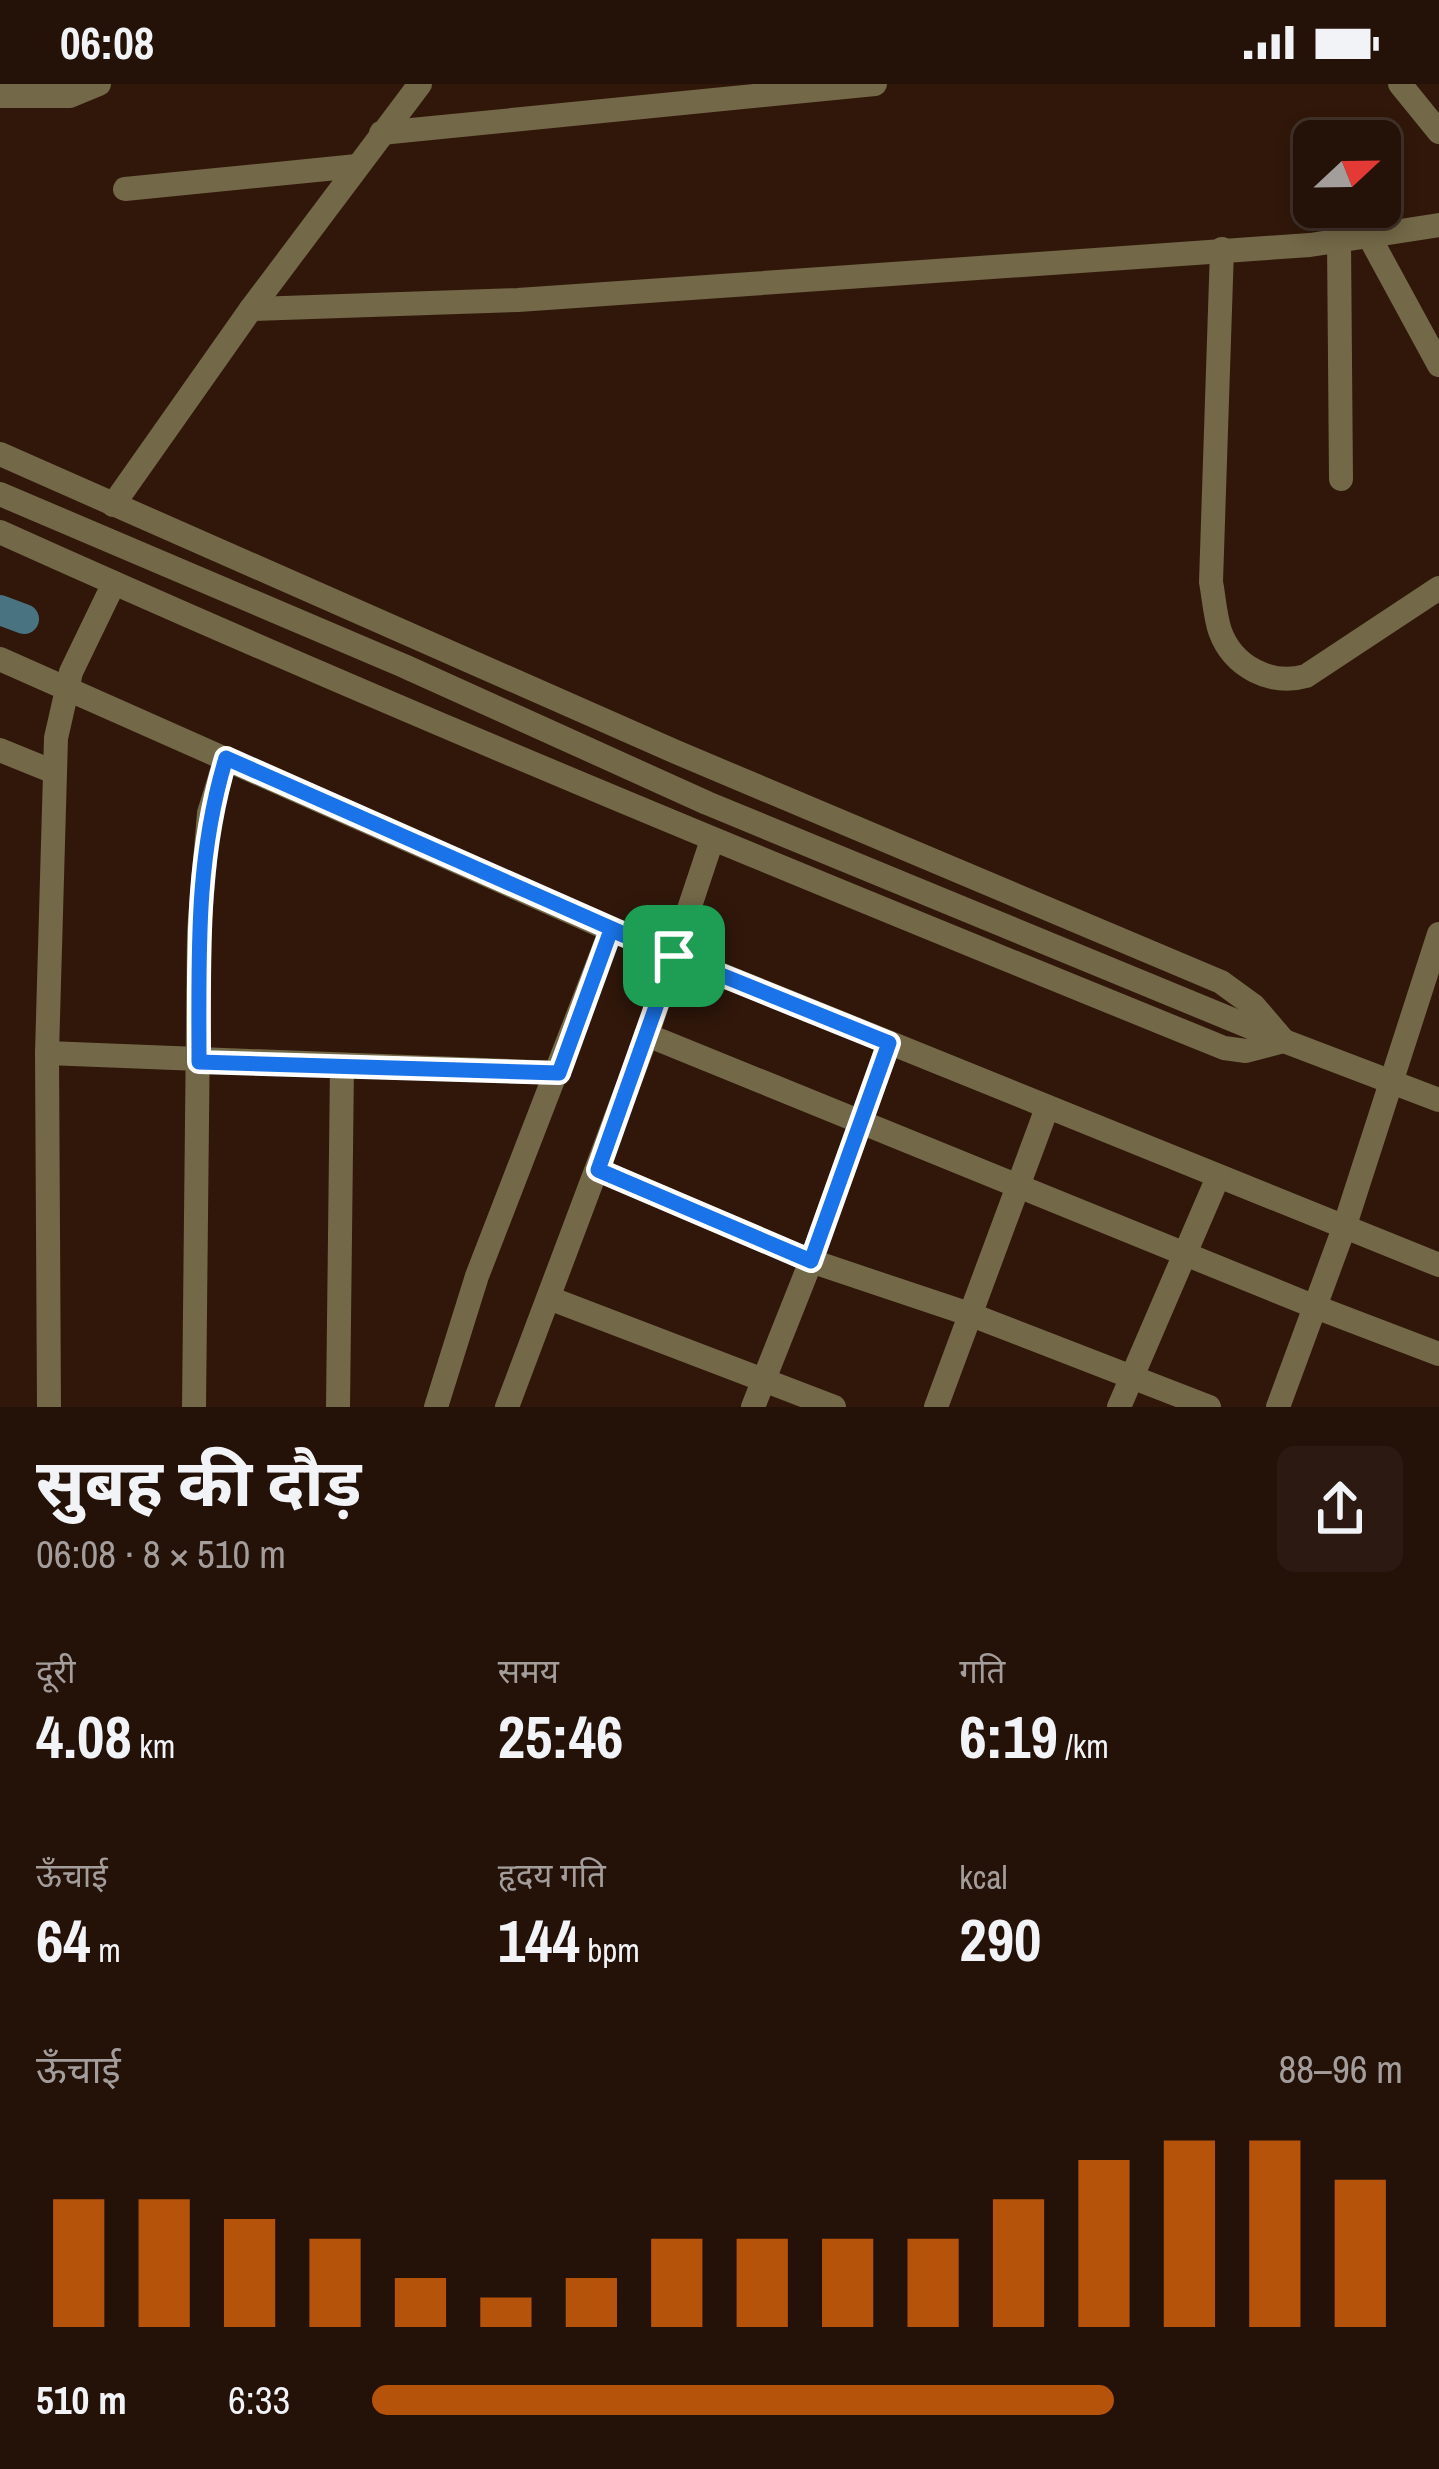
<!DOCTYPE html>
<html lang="hi">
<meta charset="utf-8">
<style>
:root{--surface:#241108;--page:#2c1a12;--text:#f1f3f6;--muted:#a39d9c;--line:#413129;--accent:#b45309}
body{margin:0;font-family:"Archivo Narrow","Noto Sans Devanagari",sans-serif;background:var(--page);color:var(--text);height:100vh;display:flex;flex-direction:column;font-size:45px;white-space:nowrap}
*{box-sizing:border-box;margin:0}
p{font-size:39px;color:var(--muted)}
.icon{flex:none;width:66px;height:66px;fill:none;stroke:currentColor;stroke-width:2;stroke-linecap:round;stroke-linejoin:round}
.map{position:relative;height:1323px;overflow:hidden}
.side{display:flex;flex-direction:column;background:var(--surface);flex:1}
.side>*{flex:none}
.needle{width:78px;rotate:68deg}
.fabs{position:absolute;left:1293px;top:36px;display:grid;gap:24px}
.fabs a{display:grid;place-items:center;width:108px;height:108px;border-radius:18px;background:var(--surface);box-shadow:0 6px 18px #0003,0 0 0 3px var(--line);font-size:60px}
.pin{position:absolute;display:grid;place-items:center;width:102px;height:102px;color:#fff;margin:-51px;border-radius:24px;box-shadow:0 6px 18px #0006}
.round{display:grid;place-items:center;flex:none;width:126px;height:126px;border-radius:18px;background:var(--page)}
.overview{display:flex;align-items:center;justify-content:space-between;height:204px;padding:0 36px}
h1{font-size:66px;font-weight:700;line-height:90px}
.figures{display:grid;grid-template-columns:repeat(3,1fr);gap:18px;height:204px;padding:12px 36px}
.figures div{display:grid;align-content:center}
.figures b{font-size:60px;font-weight:700}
.figures small{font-size:33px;font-weight:400}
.figures p{font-size:33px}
.chart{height:336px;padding:24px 36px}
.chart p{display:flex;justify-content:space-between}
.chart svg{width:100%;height:216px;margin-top:12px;stroke:var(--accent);stroke-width:6}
ul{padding:0 36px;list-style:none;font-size:39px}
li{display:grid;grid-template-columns:192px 144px 1fr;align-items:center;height:90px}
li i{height:30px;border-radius:15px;background:var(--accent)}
.status{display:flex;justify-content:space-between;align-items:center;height:84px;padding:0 60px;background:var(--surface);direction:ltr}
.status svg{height:33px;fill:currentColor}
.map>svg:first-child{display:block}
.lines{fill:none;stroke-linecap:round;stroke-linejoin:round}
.canal{stroke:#497381;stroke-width:30}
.minor{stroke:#736847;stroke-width:24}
.tertiary{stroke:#736847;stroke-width:24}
.route-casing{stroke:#fff;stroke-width:24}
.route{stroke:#1a73e8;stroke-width:15}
</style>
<div class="status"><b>06:08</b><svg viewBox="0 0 49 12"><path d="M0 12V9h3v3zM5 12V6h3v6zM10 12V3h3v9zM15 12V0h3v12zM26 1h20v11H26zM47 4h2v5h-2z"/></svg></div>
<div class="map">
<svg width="1439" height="1323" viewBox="0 0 1439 1323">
<rect width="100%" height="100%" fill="#30170a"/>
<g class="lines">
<polyline class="canal" points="0,526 24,535"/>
<g class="minor">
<polyline points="1400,0 1439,48"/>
<polyline points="0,12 70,12 99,0"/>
<polyline points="381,49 875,0"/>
<polyline points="125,105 357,82"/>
<polyline points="1370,154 1439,281"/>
<polyline points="1339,157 1341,395"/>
<path d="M1222,165L1211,498C1214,514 1215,532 1220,547C1233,583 1271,602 1306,592L1439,504"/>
<polyline points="251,225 518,216 1310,161 1439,141"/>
<path d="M0,370L676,668L1221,898L1254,922L1284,957L1246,967L1224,964C813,797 404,630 0,448"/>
<polyline points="113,421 251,225 420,0"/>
<polyline points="0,575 611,846 1439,1181"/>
<polyline points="0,666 54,688"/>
<polyline points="647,951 1313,1222 1439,1270"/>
<polyline points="47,969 559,989"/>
<polyline points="598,1086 811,1177 969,1230 1209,1323"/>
<polyline points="549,1214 834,1323"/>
<polyline points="49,1323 47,969 56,654 71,588 114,499"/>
<polyline points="194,1323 199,847 209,729 226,674"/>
<polyline points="338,1323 342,981"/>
<polyline points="436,1323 477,1192 611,846"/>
<polyline points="507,1323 647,951 712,756"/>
<polyline points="753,1323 811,1177 889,959"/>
<polyline points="936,1323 1047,1024"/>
<polyline points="1119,1323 1218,1093"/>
<polyline points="1278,1323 1344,1144 1439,850"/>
</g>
<polyline class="tertiary" points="0,410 404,582 707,719 1284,957 1439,1016"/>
</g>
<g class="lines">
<defs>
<path id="route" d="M674,872L611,846L559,989L199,978C199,872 195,776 226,674L674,872L598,1086L811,1177L889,959L674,872"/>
</defs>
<use href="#route" class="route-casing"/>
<use href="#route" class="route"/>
</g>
</svg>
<div class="fabs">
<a><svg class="needle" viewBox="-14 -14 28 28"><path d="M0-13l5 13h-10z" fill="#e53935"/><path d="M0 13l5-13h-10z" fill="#a39d9c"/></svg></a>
</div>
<div class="pin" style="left:674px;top:872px;background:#1e9e55"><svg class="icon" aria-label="arrive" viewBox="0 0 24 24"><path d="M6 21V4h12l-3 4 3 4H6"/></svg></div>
</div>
<section class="side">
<div class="overview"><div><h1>सुबह की दौड़</h1><p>06:08 · 8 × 510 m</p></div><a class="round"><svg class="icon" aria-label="share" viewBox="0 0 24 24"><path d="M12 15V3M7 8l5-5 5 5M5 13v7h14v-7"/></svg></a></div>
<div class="figures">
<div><p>दूरी</p><b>4.08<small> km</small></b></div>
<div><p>समय</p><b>25:46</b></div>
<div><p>गति</p><b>6:19<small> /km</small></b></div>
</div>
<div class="figures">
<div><p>ऊँचाई</p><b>64<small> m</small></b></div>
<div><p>हृदय गति</p><b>144<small> bpm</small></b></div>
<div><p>kcal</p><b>290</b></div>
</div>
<div class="chart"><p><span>ऊँचाई</span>88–96 m</p>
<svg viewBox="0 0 160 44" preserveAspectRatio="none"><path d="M5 44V18M15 44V18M25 44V22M35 44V26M45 44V34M55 44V38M65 44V34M75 44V26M85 44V26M95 44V26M105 44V26M115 44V18M125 44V10M135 44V6M145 44V6M155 44V14"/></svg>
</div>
<ul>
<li><b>510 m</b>6:33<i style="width:72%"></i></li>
</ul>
</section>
